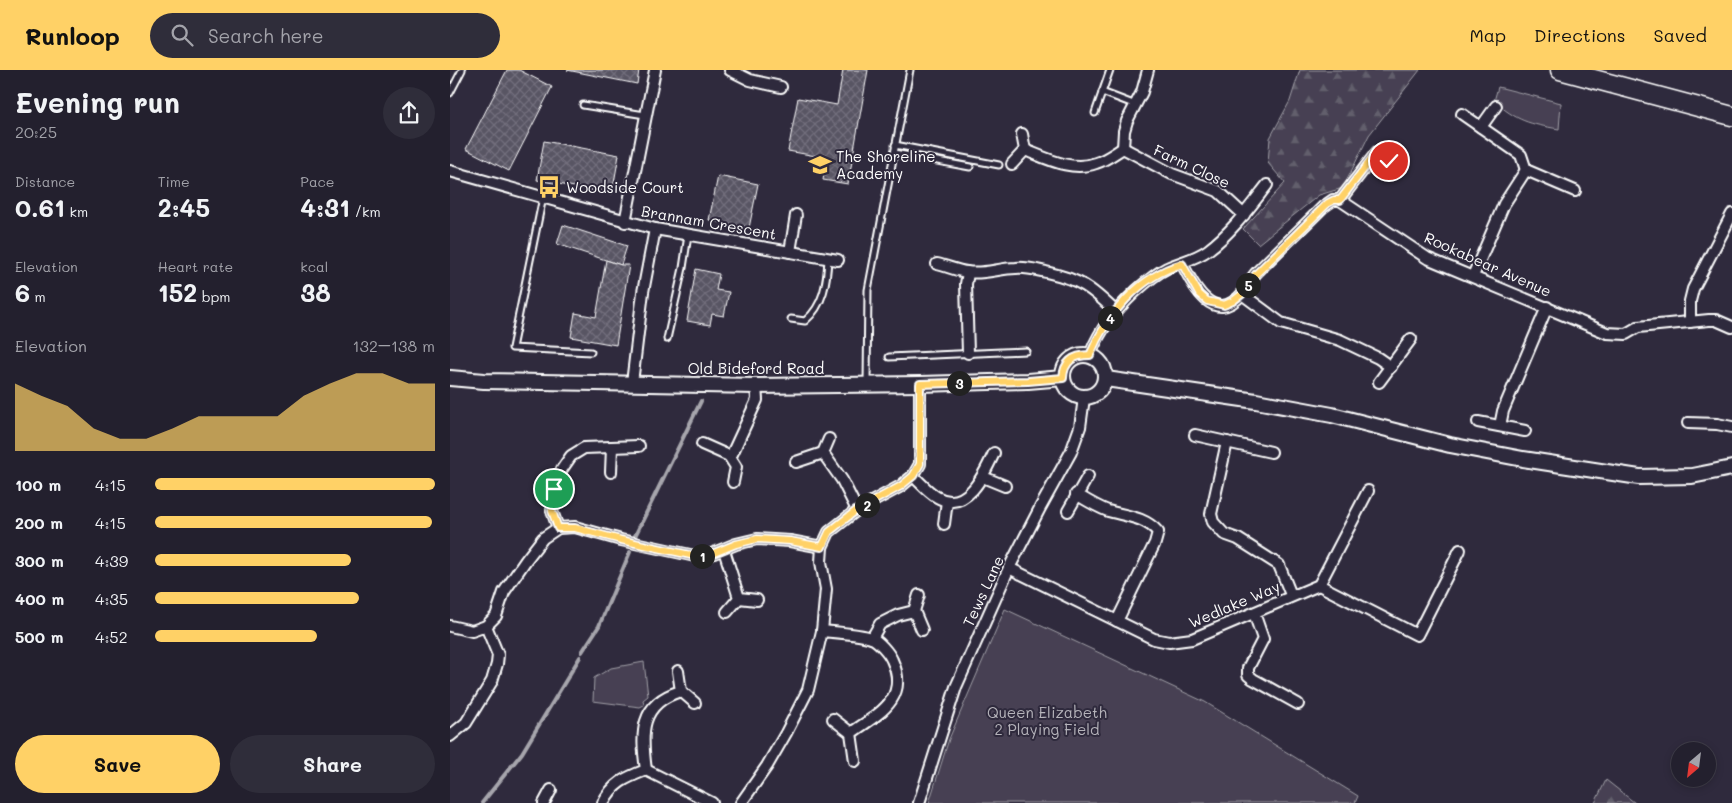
<!DOCTYPE html>
<meta charset="utf-8">
<style>
:root{--surface:#23202e;--page:#2f2d3a;--text:#f1f3f6;--muted:#a3a3aa;--line:#403e4a;--accent:#ffd166}
body{margin:0;font-family:Mali,sans-serif;background:var(--page);color:var(--text);height:100vh;display:flex;flex-direction:column;font-size:19px;white-space:nowrap}
*{box-sizing:border-box;margin:0}
p{font-size:16px;color:var(--muted)}
.icon{flex:none;width:28px;height:28px;fill:none;stroke:currentColor;stroke-width:2;stroke-linecap:round;stroke-linejoin:round}
.map{position:relative;flex:1;overflow:hidden}
.sheet{display:flex;flex-direction:column;background:var(--surface);width:450px}
.sheet>*{flex:none}
.needle{width:32px;rotate:208deg}
.buttons{position:absolute;left:1221px;top:672px;display:grid;gap:10px}
.buttons a{display:grid;place-items:center;width:45px;height:45px;border-radius:50%;background:var(--surface);box-shadow:0 2px 8px #0003,0 0 0 1px var(--line);font-size:25px}
.pin{position:absolute;display:grid;place-items:center;width:42px;height:42px;color:#fff;margin:-21px;border:2px solid #fff;border-radius:50%;box-shadow:0 1px 5px #0007}
.km{position:absolute;width:25px;height:25px;margin:-12px;border-radius:50%;background:#222;color:#fff;font-size:14px;line-height:25px;text-align:center}
.round{display:grid;place-items:center;flex:none;width:52px;height:52px;border-radius:26px;background:var(--page)}
.overview{display:flex;align-items:center;justify-content:space-between;height:85px;padding:0 15px}
h1{font-size:28px;font-weight:800;line-height:38px}
.stats{display:grid;grid-template-columns:repeat(3,1fr);gap:8px;height:85px;padding:5px 15px}
.stats div{display:grid;align-content:center}
.stats b{font-size:25px;font-weight:800}
.stats small{font-size:14px;font-weight:400}
.stats p{font-size:14px}
.chart{height:140px;padding:10px 15px}
.chart p{display:flex;justify-content:space-between}
.chart svg{width:100%;height:90px;margin-top:5px;fill:var(--accent);opacity:.7}
.cta{display:flex;gap:10px;margin-top:auto;padding:10px 15px}
.cta a{flex:1;height:58px;border-radius:30px;background:var(--accent);color:#111;font-size:20px;font-weight:800;line-height:58px;text-align:center}
.cta a+a{background:var(--page);color:var(--text)}
ul{padding:0 15px;list-style:none;font-size:16px}
li{display:grid;grid-template-columns:80px 60px 1fr;align-items:center;height:38px}
li i{height:12px;border-radius:6px;background:var(--accent)}
header{display:flex;align-items:center;gap:30px;box-sizing:border-box;height:70px;padding:0 25px;background:var(--accent);color:#111}
header strong{font-size:24px}
nav{display:flex;gap:28px;margin-inline-start:auto;font-size:18px}
.search{width:350px;height:45px;background:var(--page);display:flex;align-items:center;gap:12px;box-sizing:border-box;padding:0 18px;border-radius:28px;color:var(--muted);font-size:19px}
main{display:flex;flex:1;min-height:0}
.map>svg:first-child{display:block}
.green{fill:#464152;stroke:#a2a0a8}
.forest{fill:url(#forest-firs);stroke:#a2a0a8}
.lines{fill:none;stroke-linecap:round;stroke-linejoin:round}
.stream{stroke:#a7a6ad;stroke-width:4}
.building{fill:url(#building-cross-hatch);stroke:#fff}
.service-casing{stroke:#fff;stroke-width:9}
.minor-casing{stroke:#fff;stroke-width:14}
.tertiary-casing{stroke:#fff;stroke-width:18}
.trunk-casing{stroke:#fff;stroke-width:21}
.service{stroke:#2f2a3d;stroke-width:5}
.minor{stroke:#2f2a3d;stroke-width:10}
.tertiary{stroke:#2f2a3d;stroke-width:14}
.trunk{stroke:#2f2a3d;stroke-width:18}
.route-casing{stroke:#fff;stroke-width:10}
.route{stroke:#ffd166;stroke-width:6}
.labels{text-anchor:middle;dominant-baseline:central;stroke-width:4;stroke-linejoin:round;paint-order:stroke}
.poi-label{font-size:15px;fill:#fff;stroke:#2f2a3d;text-anchor:start}
.street-label{font-size:15px;fill:#fff;stroke:#2f2a3d}
.park-label{font-size:15px;fill:#b5b3ba;stroke:#2f2a3d}
</style>
<header>
<strong>Runloop</strong>
<div class="search"><svg class="icon" aria-label="search" viewBox="0 0 24 24"><circle cx="10" cy="10" r="6"/><path d="M15 15l6 6"/></svg>Search here</div>
<nav><a>Map</a><a>Directions</a><a>Saved</a></nav>
</header>
<main>
<section class="sheet">
<div class="overview"><div><h1>Evening run</h1><p>20:25</p></div><a class="round"><svg class="icon" aria-label="share" viewBox="0 0 24 24"><path d="M12 15V3M7 8l5-5 5 5M5 13v7h14v-7"/></svg></a></div>
<div class="stats">
<div><p>Distance</p><b>0.61<small> km</small></b></div>
<div><p>Time</p><b>2:45</b></div>
<div><p>Pace</p><b>4:31<small> /km</small></b></div>
</div>
<div class="stats">
<div><p>Elevation</p><b>6<small> m</small></b></div>
<div><p>Heart rate</p><b>152<small> bpm</small></b></div>
<div><p>kcal</p><b>38</b></div>
</div>
<div class="chart"><p><span>Elevation</span>132–138 m</p>
<svg viewBox="0 0 160 44" preserveAspectRatio="none"><path d="M0 44V11L10 17L20 22L30 33L40 38L50 38L60 33L70 27L80 27L90 27L100 27L110 17L120 11L130 6L140 6L150 11L160 11V44z"/></svg>
</div>
<ul>
<li><b>100 m</b>4:15<i style="width:100%"></i></li>
<li><b>200 m</b>4:15<i style="width:99%"></i></li>
<li><b>300 m</b>4:39<i style="width:70%"></i></li>
<li><b>400 m</b>4:35<i style="width:73%"></i></li>
<li><b>500 m</b>4:52<i style="width:58%"></i></li>
</ul>
<div class="cta"><a>Save</a><a>Share</a></div>
</section>
<div class="map">
<svg width="1282" height="733" viewBox="0 0 1282 733">
<defs>
<pattern id="forest-firs" width="22" height="20" patternUnits="userSpaceOnUse" patternTransform="scale(1.25)"><rect width="22" height="20" fill="#464152"/><path d="M5 1l3.5 6h-7zM16 11l3.5 6h-7z" fill="#625e6c"/></pattern>
<pattern id="building-cross-hatch" width="8" height="8" patternUnits="userSpaceOnUse" patternTransform="scale(1.25)"><rect width="8" height="8" fill="#595564"/><path d="M0 0l8 8M0 8l8-8" fill="none" stroke="#726e7b"/></pattern>
</defs>
<rect width="100%" height="100%" fill="#2f2a3d"/>
<filter id="ink" filterUnits="userSpaceOnUse"><feTurbulence type="fractalNoise" baseFrequency=".02" numOctaves="2"/><feDisplacementMap in="SourceGraphic" scale="10" xChannelSelector="R" yChannelSelector="G"/><feConvolveMatrix kernelMatrix="1 2 1 2 8 2 1 2 1" color-interpolation-filters="sRGB"/></filter>
<g filter="url(#ink)">
<g class="green">
<path d="M1048,17L1111,33L1109,59C1079,54 1067,51 1044,31Z"/>
<polygon points="555,539 755,632 908,726 905,733 479,733 499,669"/>
<polygon points="194,592 198,626 193,630 194,635 190,637 143,631 144,608 161,598"/>
</g>
<g class="forest">
<polygon points="850,0 970,0 919,65 893,118 869,125 808,174 793,159 835,113 818,93 820,68 840,31"/>
<polygon points="1156,710 1185,733 1145,733"/>
</g>
<g class="lines">
<g class="stream">
<polyline points="185,466 251,331"/>
<polyline points="132,582 149,556 180,482"/>
<polyline points="32,733 72,683 130,587"/>
</g>
</g>
<g class="building">
<polygon points="57,0 69,0 102,17 59,101 16,79"/>
<polygon points="117,0 189,0 187,14"/>
<polygon points="393,0 418,0 398,114 373,110 377,88 338,81 348,28 387,35"/>
<polygon points="94,71 169,85 162,124 87,110"/>
<polygon points="268,106 308,114 299,158 259,150"/>
<polygon points="113,155 177,176 171,195 107,174"/>
<polygon points="156,190 171,195 179,195 166,275 121,267 125,243 146,247"/>
<polygon points="246,199 269,204 266,220 279,222 274,246 262,244 260,255 237,251"/>
</g>
<g class="lines">
<defs>
<g id="service">
<polyline points="652,22 686,35"/>
<polyline points="0,23 12,0"/>
<polyline points="133,35 195,45"/>
<polyline points="645,43 660,0"/>
<polyline points="445,75 549,95"/>
<polyline points="444,83 520,97"/>
<polyline points="93,127 62,278 141,282"/>
<path d="M341,249L355,251C374,235 377,212 378,188"/>
<polyline points="217,269 233,198 238,165"/>
<polyline points="439,287 576,281"/>
<polyline points="417,313 418,220 460,0"/>
</g>
<g id="minor">
<polyline points="280,0 300,10 331,17"/>
<polyline points="1012,44 1071,85 1076,100 1125,121"/>
<polyline points="1031,57 1046,36"/>
<polyline points="673,78 674,61 677,51 692,22 698,0"/>
<path d="M575,80C598,89 622,102 646,93C656,90 665,83 673,78L722,104L768,121L794,145"/>
<polyline points="562,94 575,80 572,64"/>
<polyline points="0,101 205,159 388,190"/>
<polyline points="890,130 927,82 939,91"/>
<polyline points="175,152 205,0"/>
<polyline points="340,182 346,145"/>
<path d="M732,193C743,216 764,256 792,224C798,217 801,208 807,202C829,180 851,159 873,137L883,130H890L977,188L1157,263L1176,264L1188,257L1259,250H1266L1282,257"/>
<path d="M487,194C497,196 507,201 517,202C533,205 550,198 566,198C577,197 586,200 596,202C631,210 640,217 665,241"/>
<polyline points="518,203 516,214 518,283"/>
<polyline points="1023,206 1054,134 1076,100"/>
<polyline points="792,224 831,253 890,270 928,288 941,297"/>
<polyline points="1240,252 1240,231 1243,219 1282,144"/>
<path d="M640,285C651,257 665,241 686,221C696,212 705,204 717,198C730,192 746,189 758,180C782,162 799,138 817,115"/>
<polyline points="929,312 961,269"/>
<polyline points="182,313 193,222 205,159"/>
<polyline points="1028,352 1075,361"/>
<polyline points="1238,353 1267,354 1282,357"/>
<polyline points="1050,356 1053,341 1097,237"/>
<polyline points="745,365 821,382"/>
<polyline points="777,372 761,444 763,452 774,464 788,469 829,495 841,525"/>
<polyline points="252,374 279,386 282,384 307,330 306,316"/>
<polyline points="373,383 379,369"/>
<polyline points="279,386 286,397 283,412"/>
<polyline points="346,392 373,383 392,410 407,440"/>
<polyline points="161,402 162,377"/>
<path d="M463,406C470,412 478,422 487,427C516,444 534,405 544,383"/>
<polyline points="533,407 555,416"/>
<path d="M626,424C636,430 647,437 658,441C676,446 695,447 708,462L705,473L667,551"/>
<polyline points="618,441 638,406"/>
<polyline points="494,454 497,431"/>
<polyline points="108,458 102,441 104,419 112,399 121,386 134,378 189,376"/>
<polyline points="274,480 289,528 277,542"/>
<polyline points="559,498 704,569 719,572 742,569 869,515 918,421"/>
<polyline points="869,515 967,565 1010,480"/>
<polyline points="289,528 307,530"/>
<polyline points="464,541 469,525"/>
<polyline points="804,543 813,569 798,598 798,605 803,609 848,634"/>
<polyline points="0,556 22,561 36,556 46,546 54,522 76,490 93,468 108,458 125,457 171,470 245,486 259,485 286,474 307,469 340,471 372,477"/>
<path d="M372,561C383,562 412,564 421,568C428,570 439,583 442,590C460,629 428,644 401,663L383,649"/>
<polyline points="422,568 430,554 448,545 464,541 472,560"/>
<polyline points="231,621 245,633"/>
<polyline points="401,663 405,691"/>
<polyline points="0,666 16,653 42,611 47,594 48,585 36,556"/>
<polyline points="196,700 262,733"/>
<polyline points="94,733 101,720"/>
<path d="M153,733C163,713 175,708 196,700C191,664 189,633 231,621L228,601"/>
<polyline points="291,733 317,696 336,663 358,620 372,561 376,519 371,492 372,477 379,462 407,440 451,416 463,406 470,394 470,314"/>
<polyline points="469,733 506,617 559,498 590,438 621,382 630,357 634,328"/>
</g>
<g id="tertiary">
<circle cx="634" cy="306" r="21"/>
<polyline points="0,308 34,311 306,316 470,314 578,311 613,308"/>
<polyline points="656,309 806,331 882,345 1000,375 1073,389 1189,407 1242,406 1282,398"/>
</g>
<polyline id="trunk" points="1110,0 1282,46"/>
</defs>
<use href="#service" class="service-casing"/>
<use href="#minor" class="minor-casing"/>
<use href="#tertiary" class="tertiary-casing"/>
<use href="#trunk" class="trunk-casing"/>
<use href="#service" class="service"/>
<use href="#minor" class="minor"/>
<use href="#tertiary" class="tertiary"/>
<use href="#trunk" class="trunk"/>
</g>
</g>
<g class="lines" filter="url(#ink)">
<defs>
<path id="route" d="M104,419L102,441L108,458H125L171,470L245,486L259,485L286,474L307,469L340,471L372,477L379,462L389,454L407,440L451,416L463,406L470,394V314L578,311L613,308C614,291 624,285 640,285C656,245 690,206 732,194L749,224L757,231L774,235L783,231L792,224L806,204L878,133L884,130H890L927,82L939,91"/>
</defs>
<use href="#route" class="route-casing"/>
<use href="#route" class="route"/>
</g>
<defs>
<symbol id="school-bare" viewBox="-9 -9 18 18"><path d="M0-5L7-2L0 1L-7-2ZM-4 1L0 2.5L4 1V4Q0 6-4 4Z" fill="#ffd166" stroke="#2f2a3d" stroke-width="2.5" paint-order="stroke"/></symbol>
<symbol id="bus-bare" viewBox="-9 -9 18 18"><path d="M-5-6H5V4H4V6H2V4H-2V6H-4V4H-5ZM-3.5-4V0h7V-4ZM-3.5 1.2v1.5H-2V1.2ZM2 1.2v1.5H3.5V1.2Z" fill="#ffd166" stroke="#2f2a3d" stroke-width="2.5" paint-order="stroke"/></symbol>
</defs>
<g fill-rule="evenodd">
<use href="#school-bare" x="354" y="79" width="32" height="32"/>
<use href="#bus-bare" x="83" y="101" width="32" height="32"/>
</g>
<g class="labels">
<g class="poi-label">
<text x="386" y="86">The Shoreline<tspan x="386" dy="17">Academy</tspan></text>
<text x="116" y="117">Woodside Court</text>
</g>
<g class="street-label">
<text transform="translate(742 96) rotate(25)">Farm Close</text>
<text transform="translate(259 152) rotate(10)">Brannam Crescent</text>
<text transform="translate(1038 194) rotate(24)">Rookabear Avenue</text>
<text x="306" y="298">Old Bideford Road</text>
<text transform="translate(533 521) rotate(-65)">Tews Lane</text>
<text transform="translate(784 534) rotate(-23)">Wedlake Way</text>
</g>
<g class="park-label">
<text x="597" y="642">Queen Elizabeth<tspan x="597" dy="17">2 Playing Field</tspan></text>
</g>
</g>
</svg>
<div class="buttons">
<a><svg class="needle" viewBox="-14 -14 28 28"><path d="M0-13l5 13h-10z" fill="#e53935"/><path d="M0 13l5-13h-10z" fill="#a3a3aa"/></svg></a>
</div>
<div class="pin" style="left:104px;top:419px;background:#1e9e55"><svg class="icon" aria-label="arrive" viewBox="0 0 24 24"><path d="M6 21V4h12l-3 4 3 4H6"/></svg></div>
<div class="pin" style="left:939px;top:91px;background:#d93025"><svg class="icon" aria-label="check" viewBox="0 0 24 24"><path d="M5 12l5 5 9-10"/></svg></div>
<b class="km" style="left:252px;top:486px">1</b>
<b class="km" style="left:417px;top:435px">2</b>
<b class="km" style="left:509px;top:313px">3</b>
<b class="km" style="left:660px;top:248px">4</b>
<b class="km" style="left:798px;top:215px">5</b>
</div>
</main>
